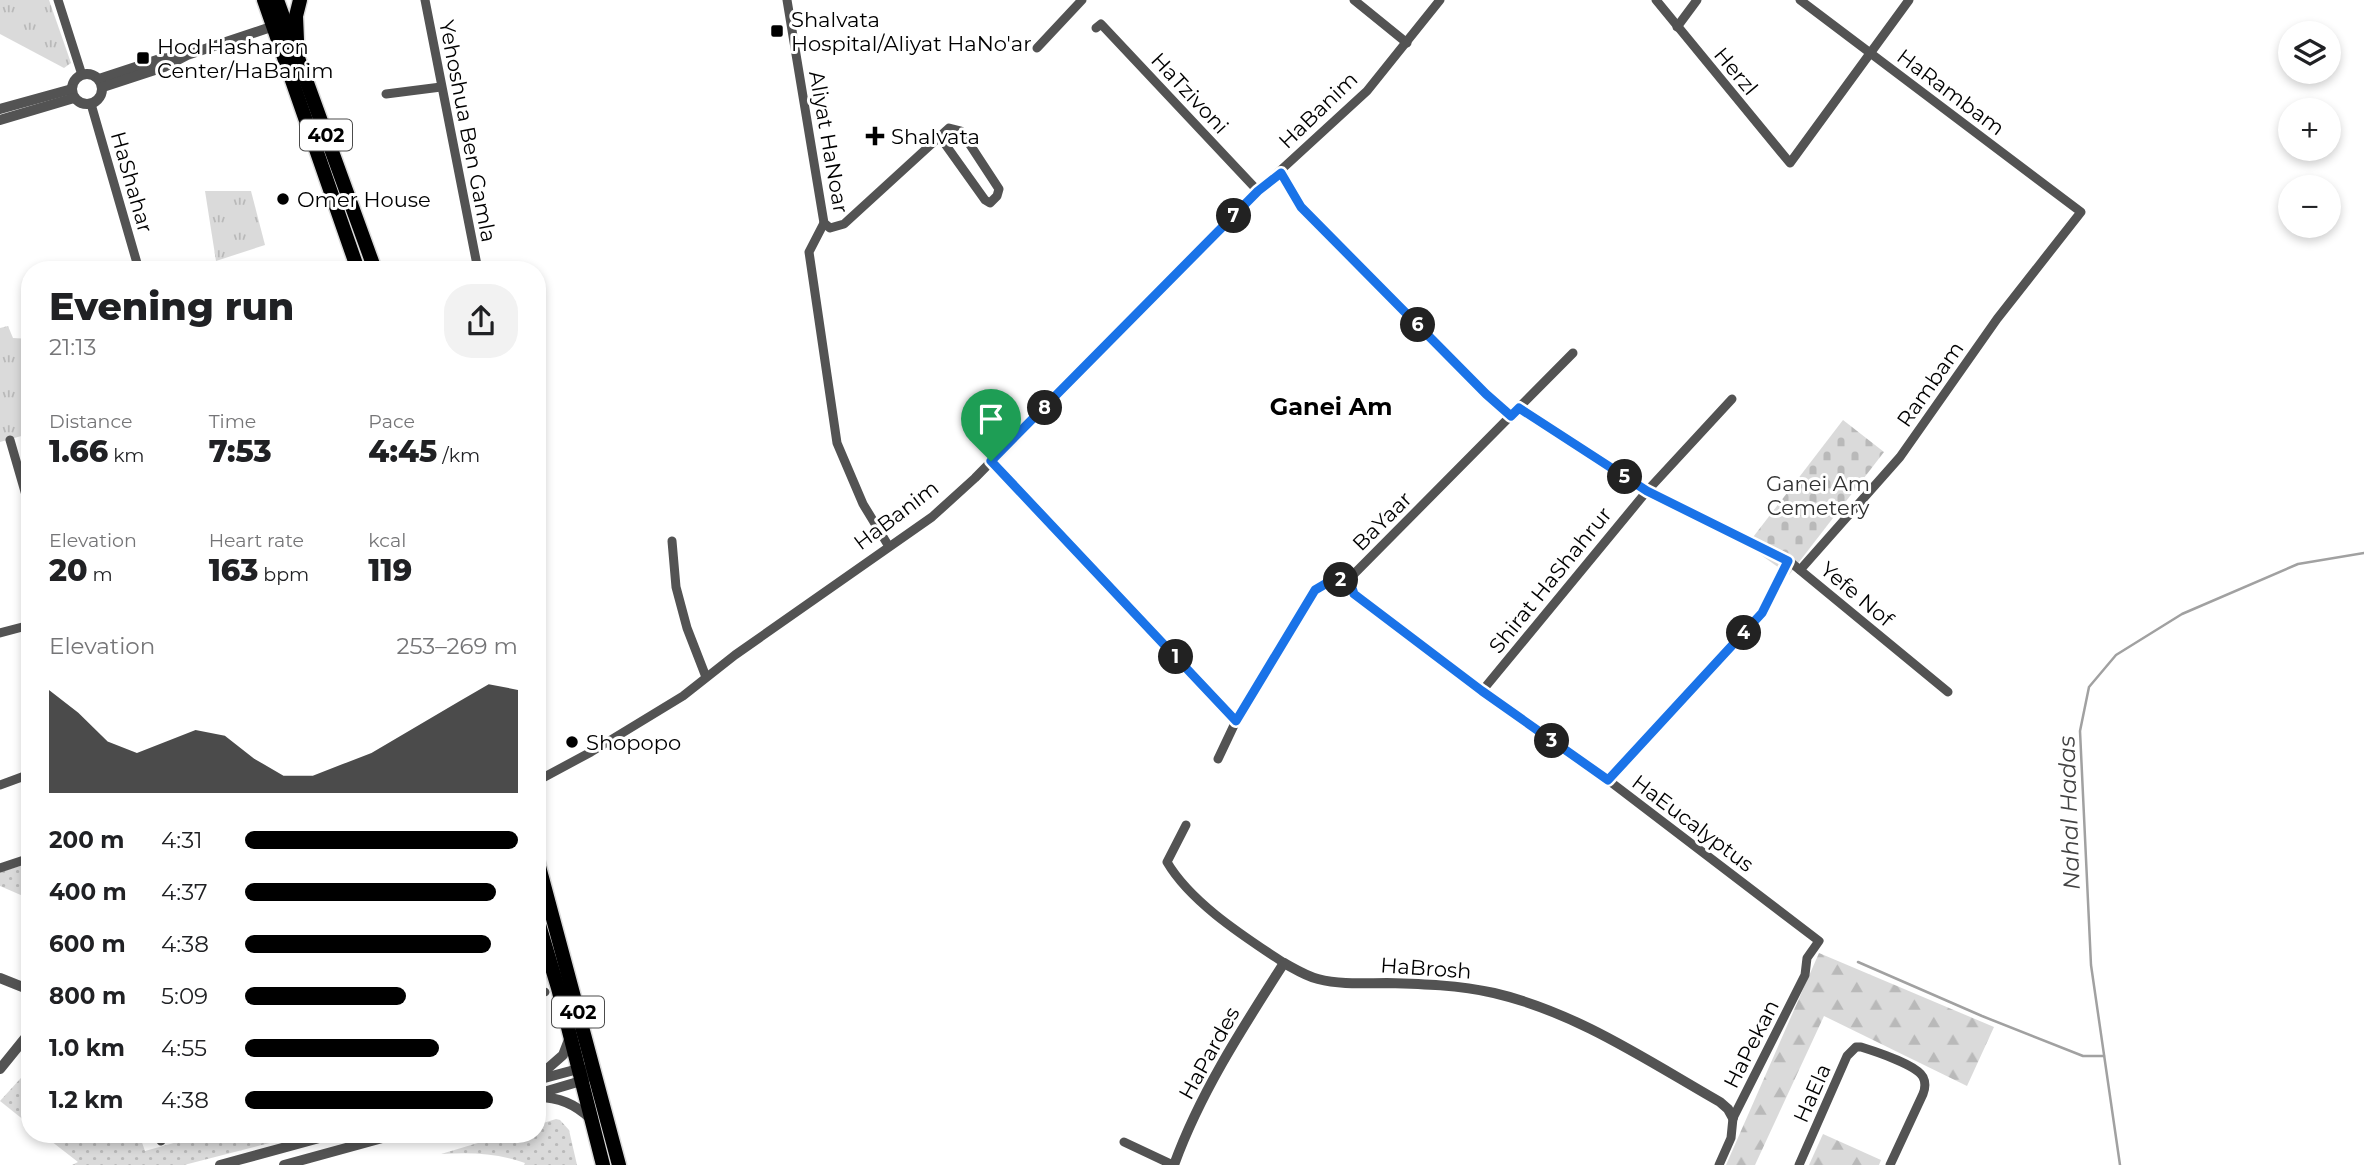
<!DOCTYPE html>
<meta charset="utf-8">
<style>
:root{--surface:#fff;--page:#f2f2f2;--text:#202124;--muted:#757577;--accent:#000}
body{margin:0;font-family:Montserrat,sans-serif;background:var(--page);color:var(--text);height:100vh;display:flex;flex-direction:column;font-size:26px;white-space:nowrap}
*{box-sizing:border-box;margin:0}
p{font-size:23px;color:var(--muted)}
.icon{flex:none;width:38px;height:38px;fill:none;stroke:currentColor;stroke-width:2;stroke-linecap:round;stroke-linejoin:round}
.map{position:relative;flex:1;overflow:hidden}
.drawer{position:absolute;left:21px;top:261px;width:525px;height:882px;display:flex;flex-direction:column;background:var(--surface);border-radius:28px;box-shadow:0 4px 10px #0003}
.drawer>*{flex:none}
.buttons{position:absolute;left:2278px;top:21px;display:grid;gap:14px}
.buttons a{display:grid;place-items:center;width:63px;height:63px;border-radius:50%;background:var(--surface);box-shadow:0 4px 10px #0003;font-size:35px}
.pin{position:absolute;display:grid;place-items:center;width:60px;height:60px;color:#fff;margin:-72px -30px;border-radius:50% 50% 50% 0;rotate:-45deg;box-shadow:0 0 7px #0007}
.pin .icon{rotate:45deg}
.km{position:absolute;width:35px;height:35px;margin:-18px;border-radius:50%;background:#222;color:#fff;font-size:19px;line-height:35px;text-align:center}
.round{display:grid;place-items:center;flex:none;width:74px;height:74px;border-radius:28px;background:var(--page)}
.summary{display:flex;align-items:center;justify-content:space-between;height:119px;padding:0 28px}
h1{font-size:38px;font-weight:800;line-height:52px}
.stats{display:grid;grid-template-columns:repeat(3,1fr);gap:10px;height:119px;padding:7px 28px}
.stats div{display:grid;align-content:center}
.stats b{font-size:30px;font-weight:800}
.stats small{font-size:19px;font-weight:400}
.stats p{font-size:19px}
.chart{height:196px;padding:14px 28px}
.chart p{display:flex;justify-content:space-between}
.chart svg{width:100%;height:126px;margin-top:7px;fill:var(--accent);opacity:.7}
ul{padding:0 28px;list-style:none;font-size:23px}
li{display:grid;grid-template-columns:112px 84px 1fr;align-items:center;height:52px}
li i{height:18px;border-radius:9px;background:var(--accent)}
.map>svg:first-child{display:block}
.grass{fill:url(#grass-dots)}
.forest{fill:url(#forest-firs)}
.cemetery{fill:url(#cemetery-stones)}
.park{fill:url(#park-tufts)}
.lines{fill:none;stroke-linecap:round;stroke-linejoin:round}
.stream{stroke:#a1a1a1;stroke-width:2.5}
.primary-casing{stroke:#dbdbdb;stroke-width:17}
.minor{stroke:#535353;stroke-width:9}
.tertiary{stroke:#535353;stroke-width:10}
.primary{stroke:#000;stroke-width:14}
.route-casing{stroke:#fff;stroke-width:14}
.route{stroke:#1a73e8;stroke-width:9}
.poi-dot{fill:#000;stroke:#fff;stroke-width:2.5}
.labels{text-anchor:middle;dominant-baseline:central;stroke-width:6;stroke-linejoin:round;paint-order:stroke}
.shield{fill:#fff;stroke:#4c4c4c;stroke-width:2}
.shield-label{font-size:19px;font-weight:bold;fill:#000}
.poi-label{font-size:21px;fill:#000;stroke:#fff;text-anchor:start}
.street-label{font-size:21px;fill:#000;stroke:#fff}
.park-label{font-size:21px;fill:#313131;stroke:#fff}
.water-label{font-size:23px;font-style:italic;fill:#424242;stroke:#fff}
.quarter-label{font-size:24px;font-weight:bold;fill:#000;stroke:#fff}
</style>
<div class="map">
<svg width="2364" height="1165" viewBox="0 0 2364 1165">
<defs>
<pattern id="grass-dots" width="8" height="8" patternUnits="userSpaceOnUse" patternTransform="scale(1.75)"><rect width="8" height="8" fill="#dadada"/><path d="M2 2h.1M6 6h.1" fill="none" stroke="#b9b9b9" stroke-width="1.8" stroke-linecap="round"/></pattern>
<pattern id="forest-firs" width="22" height="20" patternUnits="userSpaceOnUse" patternTransform="scale(1.75)"><rect width="22" height="20" fill="#dadada"/><path d="M5 1l3.5 6h-7zM16 11l3.5 6h-7z" fill="#b9b9b9"/></pattern>
<pattern id="cemetery-stones" width="16" height="16" patternUnits="userSpaceOnUse" patternTransform="scale(1.75)"><rect width="16" height="16" fill="#dadada"/><path d="M2 7V4a2 2 0 0 1 4 0v3zM10 15v-3a2 2 0 0 1 4 0v3z" fill="#b9b9b9"/></pattern>
<pattern id="park-tufts" width="24" height="20" patternUnits="userSpaceOnUse" patternTransform="scale(1.75)"><rect width="24" height="20" fill="#dadada"/><path d="M3 7l-1-3M5 7V3M7 7l1-3M15 17l-1-3M17 17v-4M19 17l1-3" fill="none" stroke="#b9b9b9"/></pattern>
</defs>
<rect width="100%" height="100%" fill="#fff"/>
<g class="grass">
<polygon points="30,863 30,899 0,886 0,872"/>
<polygon points="30,1068 30,1125 0,1101"/>
<path d="M556,1119L560,1120L569,1130L577,1165H524L525,1163C497,1153 471,1152 441,1154L508,1134H537V1125Z"/>
<polygon points="42,1134 139,1134 145,1151 206,1134 304,1134 184,1165 72,1165 78,1162"/>
</g>
<g class="forest">
<polygon points="1819,953 1994,1027 1967,1086 1824,1016 1755,1165 1726,1165"/>
<polygon points="1823,1134 1881,1160 1879,1165 1809,1165"/>
</g>
<polygon class="cemetery" points="1843,420 1884,452 1789,575 1747,545"/>
<g class="park">
<polygon points="0,0 49,0 71,63 64,68 0,34"/>
<polygon points="205,191 251,191 265,245 216,261"/>
<polygon points="8,326 13,338 30,339 30,453 25,435 0,442 0,328"/>
</g>
<g class="lines">
<g class="stream">
<polyline points="1858,962 1982,1016 2083,1056 2104,1056"/>
<polyline points="2120,1165 2091,965 2080,731 2089,687 2116,655 2182,614 2298,564 2364,553"/>
</g>
<defs>
<g id="primary">
<polyline points="264,0 358,270"/>
<polyline points="277,0 375,270"/>
<polyline points="297,40 296,16 300,0"/>
<polyline points="537,859 619,1165"/>
<polyline points="537,918 558,988 603,1165"/>
</g>
</defs>
<use href="#primary" class="primary-casing"/>
<g class="minor">
<polyline points="58,0 82,75"/>
<polyline points="425,0 478,270"/>
<polyline points="787,0 824,223 830,228 844,224 949,128 961,131 999,189 997,196 990,203 985,200 940,137"/>
<polyline points="1354,0 1407,43"/>
<polyline points="1656,0 1790,163 1909,0"/>
<polyline points="1800,0 2081,212 1997,319 1900,457 1800,570"/>
<polyline points="1677,27 1697,0"/>
<polyline points="1096,28 1101,24 1258,191"/>
<polyline points="1037,48 1082,0"/>
<polyline points="386,94 441,87"/>
<polyline points="91,104 139,270"/>
<polyline points="1281,173 1301,207 1486,394 1511,416"/>
<polyline points="824,223 809,252 837,443 863,504 888,545"/>
<polyline points="1519,408 1647,491 1789,561 1948,692"/>
<polyline points="10,440 30,509"/>
<polyline points="991,462 1236,721"/>
<polyline points="672,541 676,587 687,628 706,677"/>
<polyline points="1349,579 1354,594 1482,691 1608,780 1819,941 1807,958 1805,975 1733,1118 1731,1138 1719,1165"/>
<polyline points="0,633 30,625"/>
<polyline points="1482,691 1647,491 1732,399"/>
<polyline points="1218,759 1236,721 1316,590 1332,580 1349,579 1573,353"/>
<polyline points="1608,780 1762,613 1789,561"/>
<polyline points="537,781 591,752 683,696 735,655 932,517 975,478 1258,191 1367,91 1440,0"/>
<polyline points="0,785 30,774"/>
<path d="M1186,825L1167,862C1191,903 1245,937 1284,963"/>
<polyline points="0,868 30,858"/>
<polyline points="537,994 545,992"/>
<polyline points="159,1134 161,1141"/>
<polyline points="1124,1142 1173,1165"/>
<path d="M1799,1165L1847,1056L1856,1047H1861C1874,1051 1917,1065 1923,1077C1926,1083 1925,1089 1923,1094L1890,1165"/>
</g>
<g class="tertiary">
<circle cx="87" cy="89" r="15"/>
<polyline points="99,79 160,59 178,57"/>
<polyline points="103,87 164,67 187,55 274,26"/>
<polyline points="0,109 72,89"/>
<polyline points="0,120 74,98"/>
<polyline points="0,978 30,990"/>
<polyline points="0,1069 30,1032"/>
<polyline points="538,1077 563,1055 570,1037"/>
<polyline points="537,1080 578,1069 584,1070"/>
<polyline points="537,1094 581,1081 586,1078"/>
<path d="M537,1097C559,1097 575,1104 591,1119"/>
<polyline points="220,1165 334,1134"/>
<polyline points="284,1165 397,1134"/>
<path d="M1174,1165C1200,1093 1243,1027 1284,963C1295,969 1306,976 1318,979C1341,985 1364,983 1387,983C1423,984 1458,985 1494,993C1576,1012 1648,1061 1720,1102L1728,1109L1733,1118"/>
</g>
<use href="#primary" class="primary"/>
</g>
<g class="lines">
<defs>
<polygon id="route" points="1281,173 1301,207 1486,394 1511,416 1519,408 1647,491 1788,561 1762,613 1608,780 1482,691 1354,594 1349,579 1332,580 1315,590 1236,721 991,461 1258,191"/>
</defs>
<use href="#route" class="route-casing"/>
<use href="#route" class="route"/>
</g>
<g class="poi-dot">
<rect x="770" y="24" width="14" height="14" rx="3.5"/>
<rect x="136" y="51" width="14" height="14" rx="3.5"/>
<path d="M871.5 125.5h7v7h7v7h-7v7h-7v-7h-7v-7h7z"/>
<circle cx="283" cy="199" r="7"/>
<circle cx="572" cy="742" r="7"/>
</g>
<g class="labels">
<g class="shield">
<rect x="300" y="119.5" width="52" height="31" rx="5"/>
<rect x="552" y="996.5" width="52" height="31" rx="5"/>
</g>
<g class="shield-label">
<text x="326" y="135">402</text>
<text x="578" y="1012">402</text>
</g>
<g class="poi-label">
<text x="791" y="19">Shalvata<tspan x="791" dy="24">Hospital/Aliyat HaNo'ar</tspan></text>
<text x="157" y="46">Hod Hasharon<tspan x="157" dy="24">Center/HaBanim</tspan></text>
<text x="891" y="136">Shalvata</text>
<text x="297" y="199">Omer House</text>
<text x="586" y="742">Shopopo</text>
</g>
<g class="street-label">
<text transform="translate(1736 71) rotate(50)">Herzl</text>
<text transform="translate(1951 92) rotate(37)">HaRambam</text>
<text transform="translate(1190 93) rotate(47)">HaTzivoni</text>
<text transform="translate(1318 110) rotate(-44)">HaBanim</text>
<text transform="translate(468 131) rotate(79)">Yehoshua Ben Gamla</text>
<text transform="translate(829 142) rotate(80)">Aliyat HaNoar</text>
<text transform="translate(132 182) rotate(74)">HaShahar</text>
<text transform="translate(1930 384) rotate(-55)">Rambam</text>
<text transform="translate(896 515) rotate(-37)">HaBanim</text>
<text transform="translate(1382 521) rotate(-45)">BaYaar</text>
<text transform="translate(1550 580) rotate(-51)">Shirat HaShahrur</text>
<text transform="translate(1857 594) rotate(40)">Yefe Nof</text>
<text transform="translate(1693 823) rotate(37)">HaEucalyptus</text>
<text transform="translate(1426 968) rotate(4)">HaBrosh</text>
<text transform="translate(1751 1044) rotate(-63)">HaPekan</text>
<text transform="translate(1209 1053) rotate(-61)">HaPardes</text>
<text transform="translate(1812 1093) rotate(-66)">HaEla</text>
</g>
<g class="park-label">
<text x="1818" y="483">Ganei Am<tspan x="1818" dy="24">Cemetery</tspan></text>
</g>
<g class="water-label">
<text transform="translate(2069 813) rotate(-92)">Nahal Hadas</text>
</g>
<g class="quarter-label">
<text x="1331" y="406">Ganei Am</text>
</g>
</g>
</svg>
<div class="buttons">
<a><svg class="icon" aria-label="layers" viewBox="0 0 24 24"><path d="M12 4l9 5-9 5-9-5zM3 14l9 5 9-5"/></svg></a>
<a>+</a>
<a>−</a>
</div>
<div class="pin" style="left:991px;top:461px;background:#1e9e55"><svg class="icon" aria-label="arrive" viewBox="0 0 24 24"><path d="M6 21V4h12l-3 4 3 4H6"/></svg></div>
<b class="km" style="left:1176px;top:657px">1</b>
<b class="km" style="left:1341px;top:580px">2</b>
<b class="km" style="left:1552px;top:741px">3</b>
<b class="km" style="left:1744px;top:633px">4</b>
<b class="km" style="left:1625px;top:477px">5</b>
<b class="km" style="left:1418px;top:325px">6</b>
<b class="km" style="left:1234px;top:216px">7</b>
<b class="km" style="left:1045px;top:408px">8</b>
<section class="drawer">
<div class="summary"><div><h1>Evening run</h1><p>21:13</p></div><a class="round"><svg class="icon" aria-label="share" viewBox="0 0 24 24"><path d="M12 15V3M7 8l5-5 5 5M5 13v7h14v-7"/></svg></a></div>
<div class="stats">
<div><p>Distance</p><b>1.66<small> km</small></b></div>
<div><p>Time</p><b>7:53</b></div>
<div><p>Pace</p><b>4:45<small> /km</small></b></div>
</div>
<div class="stats">
<div><p>Elevation</p><b>20<small> m</small></b></div>
<div><p>Heart rate</p><b>163<small> bpm</small></b></div>
<div><p>kcal</p><b>119</b></div>
</div>
<div class="chart"><p><span>Elevation</span>253–269 m</p>
<svg viewBox="0 0 160 44" preserveAspectRatio="none"><path d="M0 44V8L10 16L20 26L30 30L40 26L50 22L60 24L70 32L80 38L90 38L100 34L110 30L120 24L130 18L140 12L150 6L160 8V44z"/></svg>
</div>
<ul>
<li><b>200 m</b>4:31<i style="width:100%"></i></li>
<li><b>400 m</b>4:37<i style="width:92%"></i></li>
<li><b>600 m</b>4:38<i style="width:90%"></i></li>
<li><b>800 m</b>5:09<i style="width:59%"></i></li>
<li><b>1.0 km</b>4:55<i style="width:71%"></i></li>
<li><b>1.2 km</b>4:38<i style="width:91%"></i></li>
</ul>
</section>
</div>
